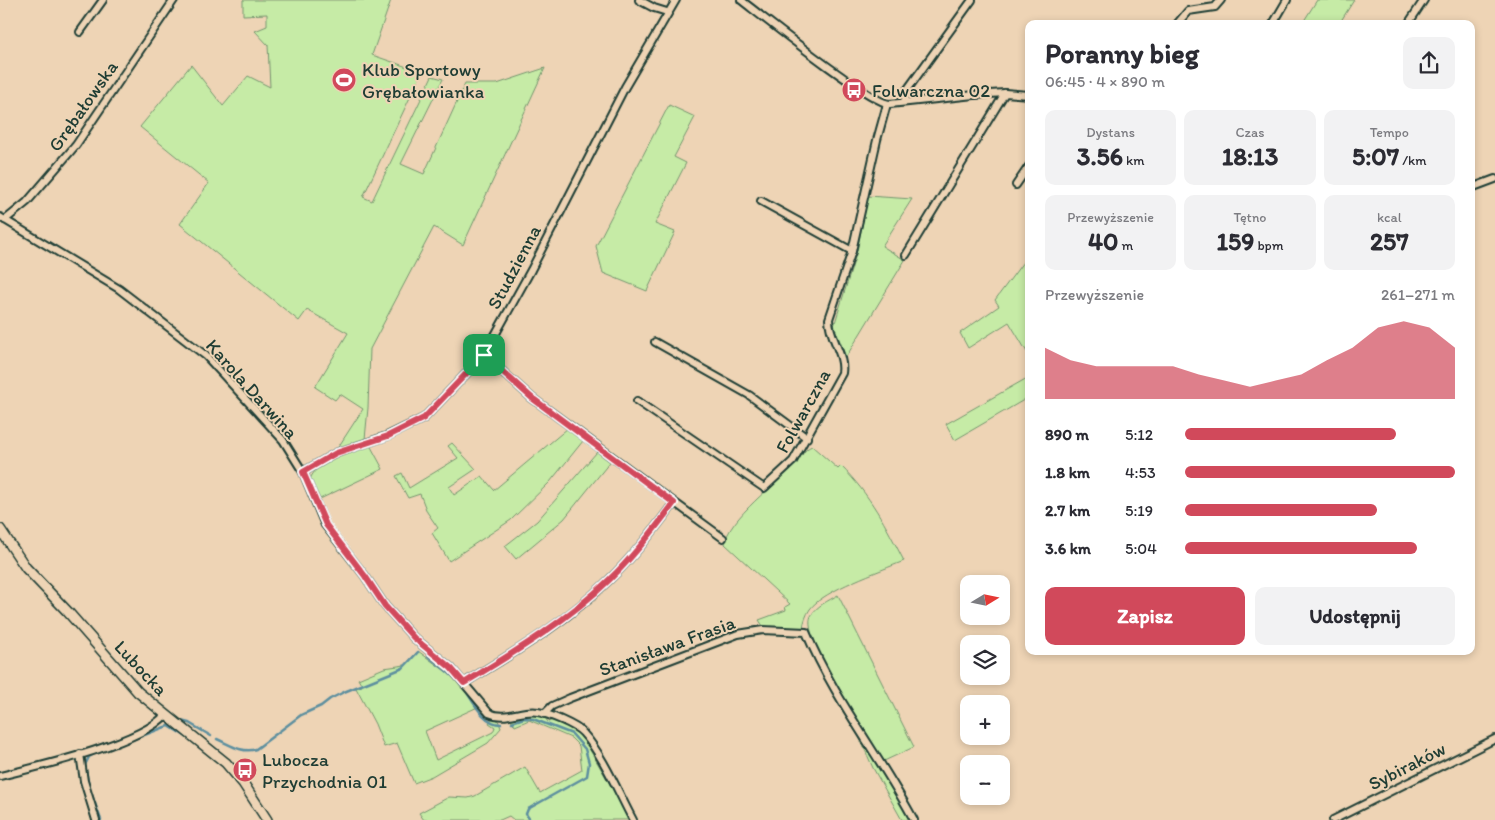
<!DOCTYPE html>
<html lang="pl">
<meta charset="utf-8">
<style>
:root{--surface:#fff;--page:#f2f2f3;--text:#2b2b33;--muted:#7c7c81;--accent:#d1495b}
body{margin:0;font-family:Itim,sans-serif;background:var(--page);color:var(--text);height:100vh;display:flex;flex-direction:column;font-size:19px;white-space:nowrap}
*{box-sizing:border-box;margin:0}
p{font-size:16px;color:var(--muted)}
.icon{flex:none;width:28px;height:28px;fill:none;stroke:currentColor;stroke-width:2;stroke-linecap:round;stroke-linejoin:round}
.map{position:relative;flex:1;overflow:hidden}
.sheet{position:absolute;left:1025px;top:20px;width:450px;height:635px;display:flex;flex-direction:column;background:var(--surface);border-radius:10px;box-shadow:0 2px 8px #0003}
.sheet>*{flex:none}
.needle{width:32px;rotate:80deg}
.controls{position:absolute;left:960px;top:575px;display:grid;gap:10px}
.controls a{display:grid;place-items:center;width:50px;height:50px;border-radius:10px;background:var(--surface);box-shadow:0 2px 8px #0003;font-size:25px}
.pin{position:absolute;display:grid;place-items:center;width:42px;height:42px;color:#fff;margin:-21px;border-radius:10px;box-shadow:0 2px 8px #0006}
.round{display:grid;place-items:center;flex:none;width:52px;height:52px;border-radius:10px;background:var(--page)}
.overview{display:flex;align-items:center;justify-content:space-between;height:85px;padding:0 20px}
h1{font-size:28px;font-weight:700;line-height:38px}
.figures{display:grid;grid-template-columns:repeat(3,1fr);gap:8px;height:85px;padding:5px 20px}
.figures div{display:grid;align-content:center;border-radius:10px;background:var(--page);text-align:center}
.figures b{font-size:25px;font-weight:700}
.figures small{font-size:14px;font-weight:400}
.figures p{font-size:14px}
.chart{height:140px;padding:10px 20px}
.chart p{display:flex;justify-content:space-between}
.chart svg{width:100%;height:90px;margin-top:5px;fill:var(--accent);opacity:.7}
.button{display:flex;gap:10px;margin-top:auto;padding:10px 20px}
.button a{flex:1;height:58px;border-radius:10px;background:var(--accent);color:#fff;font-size:20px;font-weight:700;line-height:58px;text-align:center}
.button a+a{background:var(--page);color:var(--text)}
ul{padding:0 20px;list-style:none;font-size:16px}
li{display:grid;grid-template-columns:80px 60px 1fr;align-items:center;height:38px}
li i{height:12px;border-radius:6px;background:var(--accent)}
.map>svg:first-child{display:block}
.green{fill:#c6eba6;stroke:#72946d}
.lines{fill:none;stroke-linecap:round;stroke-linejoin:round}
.stream{stroke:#5d8f9f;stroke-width:2.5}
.street-casing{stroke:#1f3d34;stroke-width:10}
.secondary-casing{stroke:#1f3d34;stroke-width:12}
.street{stroke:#eed4b5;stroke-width:6}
.secondary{stroke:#eed4b5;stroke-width:9}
.route-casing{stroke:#fff;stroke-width:10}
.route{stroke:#d1495b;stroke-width:6}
.labels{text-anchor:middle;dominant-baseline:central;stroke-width:4;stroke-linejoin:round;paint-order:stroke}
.poi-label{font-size:19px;fill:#1f3d34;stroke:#eed4b5;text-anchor:start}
.street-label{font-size:19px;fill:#1f3d34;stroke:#eed4b5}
</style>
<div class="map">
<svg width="1495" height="820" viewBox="0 0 1495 820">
<rect width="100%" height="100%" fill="#eed4b5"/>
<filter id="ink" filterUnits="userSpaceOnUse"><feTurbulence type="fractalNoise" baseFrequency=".02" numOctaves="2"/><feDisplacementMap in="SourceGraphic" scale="10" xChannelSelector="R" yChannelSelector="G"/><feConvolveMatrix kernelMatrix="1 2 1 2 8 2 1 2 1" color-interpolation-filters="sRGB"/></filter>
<g filter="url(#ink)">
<g class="green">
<polygon points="243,0 391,0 372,55 422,72 363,197 372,201 432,76 443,79 401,164 424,174 465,84 497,84 545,68 463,245 434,227 370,349 368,408 365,439 337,449 363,409 340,394 335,400 315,387 348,333 307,310 299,321 180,224 209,183 140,127 191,65 223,106 248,76 270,87 268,45 255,31 267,26 267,14 243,15"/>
<polygon points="1317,0 1354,0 1339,24 1302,24"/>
<polygon points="669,105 695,117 674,157 686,163 655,224 675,232 647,291 603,273 596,246"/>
<polygon points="868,196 912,199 882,246 905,260 846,357 834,326 857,251"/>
<polygon points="1029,254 1029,351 1027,352 1009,322 968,348 960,333 999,306 995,300"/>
<polygon points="1029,377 1029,397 955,440 946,424"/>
<polygon points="568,428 583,441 550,482 511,520 449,561 432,533 438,528 427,512 420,494 408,498 396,476 402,473 409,488 458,458 448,446 452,443 476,469 449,487 454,495 482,476 494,490"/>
<path d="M370,445L383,469L320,499L310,479C320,457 349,452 370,445Z"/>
<path d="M812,446L838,469L841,466C871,496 885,524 904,561C880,571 824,590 810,609C806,615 804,621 803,628H767L763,626L759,620L786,610L785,607L790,604L725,544C727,519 779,482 796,462C802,456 804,449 812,446Z"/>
<polygon points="597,452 610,462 564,519 516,559 505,546 537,521"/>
<path d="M838,595L914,747L882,762C868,739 800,639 811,616C816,606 828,601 838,595Z"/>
<polygon points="418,651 463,684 480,706 425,731 436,760 493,732 495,727 489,723 492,718 498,720 501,728 488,743 432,776 414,783 397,743 384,747 375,724 356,688 362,686 358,679 384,668 405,665"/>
<polygon points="536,715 543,715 548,722 558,718 577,732 587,745 631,820 514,820 509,816 500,820 424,820 419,813 449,797 468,798 475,796 525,767 540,793 582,770 579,746 571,738 529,720 515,726 511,719"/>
<polygon points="854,725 891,783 911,820 902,820 873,768"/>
</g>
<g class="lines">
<g class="stream">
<path d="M428,656C439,665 451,674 461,684C472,698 482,724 501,724"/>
<polyline points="181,721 189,723 211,736"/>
<polyline points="512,722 524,718 533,719 572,734 585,749 589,763 587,776 528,809 526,814 530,820"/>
<path d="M217,739C229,744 243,754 256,749L301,715L321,706L330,699L344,692L403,668L418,652"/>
<polyline points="108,749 165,727 169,726 185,736"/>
<polyline points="98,752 89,757 85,765 89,787 101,820"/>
</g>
<defs>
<g id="street">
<polyline points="639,0 654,8 667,12"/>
<path d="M741,0C763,17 870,103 890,104L974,95L1005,93L1029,95"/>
<polyline points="1177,24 1188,11 1215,7 1221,0"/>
<polyline points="1273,24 1287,0"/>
<polyline points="1408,24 1424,0"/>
<polyline points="80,32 103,0"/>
<polyline points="904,102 907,90 972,0"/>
<polyline points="1016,185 1029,166"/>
<polyline points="1471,188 1495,179"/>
<polyline points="761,201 852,251"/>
<path d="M0,217L119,289L206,356L283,440L303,472L325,525L365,576L385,606L414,638L451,668L489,713C506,721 521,709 538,712C549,714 576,725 583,733C603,755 619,794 633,820"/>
<polyline points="5,220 27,202 76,145 174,0"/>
<polyline points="906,255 1005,93"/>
<polyline points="655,342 749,395 807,438"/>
<polyline points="484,355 532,398 723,538"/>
<path d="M637,401L764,488L793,461L842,373C845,354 829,338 829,319L852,251L877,140L887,104"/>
<polyline points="303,472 336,453 387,436 424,418 484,355 531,270 625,87 676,0"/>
<path d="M464,683C515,652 568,621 610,579C634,556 654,530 674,503"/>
<path d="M544,714L552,706L570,698L738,634L763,630L806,632C834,699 880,756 914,820"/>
<polyline points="80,754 84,781 96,820"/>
<path d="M0,776C37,767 142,743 165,715"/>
<polyline points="1333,820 1495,739"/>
</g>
<polyline id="secondary" points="0,529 26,568 68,612 138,692 226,763 243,783 267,820"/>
</defs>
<use href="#street" class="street-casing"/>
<use href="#secondary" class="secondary-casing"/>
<use href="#street" class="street"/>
<use href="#secondary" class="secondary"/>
</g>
</g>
<g class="lines" filter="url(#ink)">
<defs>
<path id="route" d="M484,355L532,398L674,503C654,530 634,556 610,579C567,621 515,652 464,683L451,668L414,638L385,606L365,576L326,525L303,472L336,453L388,436L424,418Z"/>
</defs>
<use href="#route" class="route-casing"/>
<use href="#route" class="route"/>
</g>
<defs>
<symbol id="stadium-disc" viewBox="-11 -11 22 22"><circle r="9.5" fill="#d1495b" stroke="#eed4b5"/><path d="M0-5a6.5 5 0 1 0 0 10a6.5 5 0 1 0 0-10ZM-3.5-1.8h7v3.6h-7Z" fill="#fff"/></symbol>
<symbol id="bus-disc" viewBox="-11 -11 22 22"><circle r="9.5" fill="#d1495b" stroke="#eed4b5"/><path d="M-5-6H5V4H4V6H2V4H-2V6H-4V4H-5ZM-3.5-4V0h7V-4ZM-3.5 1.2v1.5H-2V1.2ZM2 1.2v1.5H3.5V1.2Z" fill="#fff"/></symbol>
</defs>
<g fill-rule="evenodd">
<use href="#stadium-disc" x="330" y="66" width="28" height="28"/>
<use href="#bus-disc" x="840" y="76" width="28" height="28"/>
<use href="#bus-disc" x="231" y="756" width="28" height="28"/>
</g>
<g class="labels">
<g class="poi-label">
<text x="362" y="69">Klub Sportowy<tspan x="362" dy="22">Grębałowianka</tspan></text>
<text x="872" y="90">Folwarczna 02</text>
<text x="262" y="759">Lubocza<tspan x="262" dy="22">Przychodnia 01</tspan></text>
</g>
<g class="street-label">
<text transform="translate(83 106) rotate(-55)">Grębałowska</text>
<text transform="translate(514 267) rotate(-62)">Studzienna</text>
<text transform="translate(252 389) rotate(48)">Karola Darwina</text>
<text transform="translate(803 411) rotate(-61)">Folwarczna</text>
<text transform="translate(667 646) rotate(-20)">Stanisława Frasia</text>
<text transform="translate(141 668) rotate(47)">Lubocka</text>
<text transform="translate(1407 766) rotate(-27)">Sybiraków</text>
</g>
</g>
</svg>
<div class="controls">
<a><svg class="needle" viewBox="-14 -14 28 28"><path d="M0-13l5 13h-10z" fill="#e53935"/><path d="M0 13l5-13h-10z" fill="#7c7c81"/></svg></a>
<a><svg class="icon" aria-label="layers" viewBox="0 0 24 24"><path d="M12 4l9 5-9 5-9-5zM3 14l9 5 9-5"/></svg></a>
<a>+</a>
<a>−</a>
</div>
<div class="pin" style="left:484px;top:355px;background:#1e9e55"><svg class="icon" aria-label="arrive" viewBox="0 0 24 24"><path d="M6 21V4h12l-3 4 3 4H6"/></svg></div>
<section class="sheet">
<div class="overview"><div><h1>Poranny bieg</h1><p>06:45 · 4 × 890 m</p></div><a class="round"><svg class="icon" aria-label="share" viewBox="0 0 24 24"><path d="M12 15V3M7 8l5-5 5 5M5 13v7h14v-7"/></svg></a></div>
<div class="figures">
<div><p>Dystans</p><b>3.56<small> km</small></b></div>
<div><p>Czas</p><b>18:13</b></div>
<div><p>Tempo</p><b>5:07<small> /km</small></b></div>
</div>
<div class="figures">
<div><p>Przewyższenie</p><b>40<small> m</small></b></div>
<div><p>Tętno</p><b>159<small> bpm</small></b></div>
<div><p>kcal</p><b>257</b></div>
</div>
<div class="chart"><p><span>Przewyższenie</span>261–271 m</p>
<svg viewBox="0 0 160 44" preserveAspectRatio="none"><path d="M0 44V19L10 25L20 28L30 28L40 28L50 28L60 32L70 35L80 38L90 35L100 32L110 25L120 19L130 9L140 6L150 9L160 19V44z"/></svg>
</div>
<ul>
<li><b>890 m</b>5:12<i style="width:78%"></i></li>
<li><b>1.8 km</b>4:53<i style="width:100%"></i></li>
<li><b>2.7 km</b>5:19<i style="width:71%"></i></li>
<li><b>3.6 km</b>5:04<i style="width:86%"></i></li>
</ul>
<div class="button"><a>Zapisz</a><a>Udostępnij</a></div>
</section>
</div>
